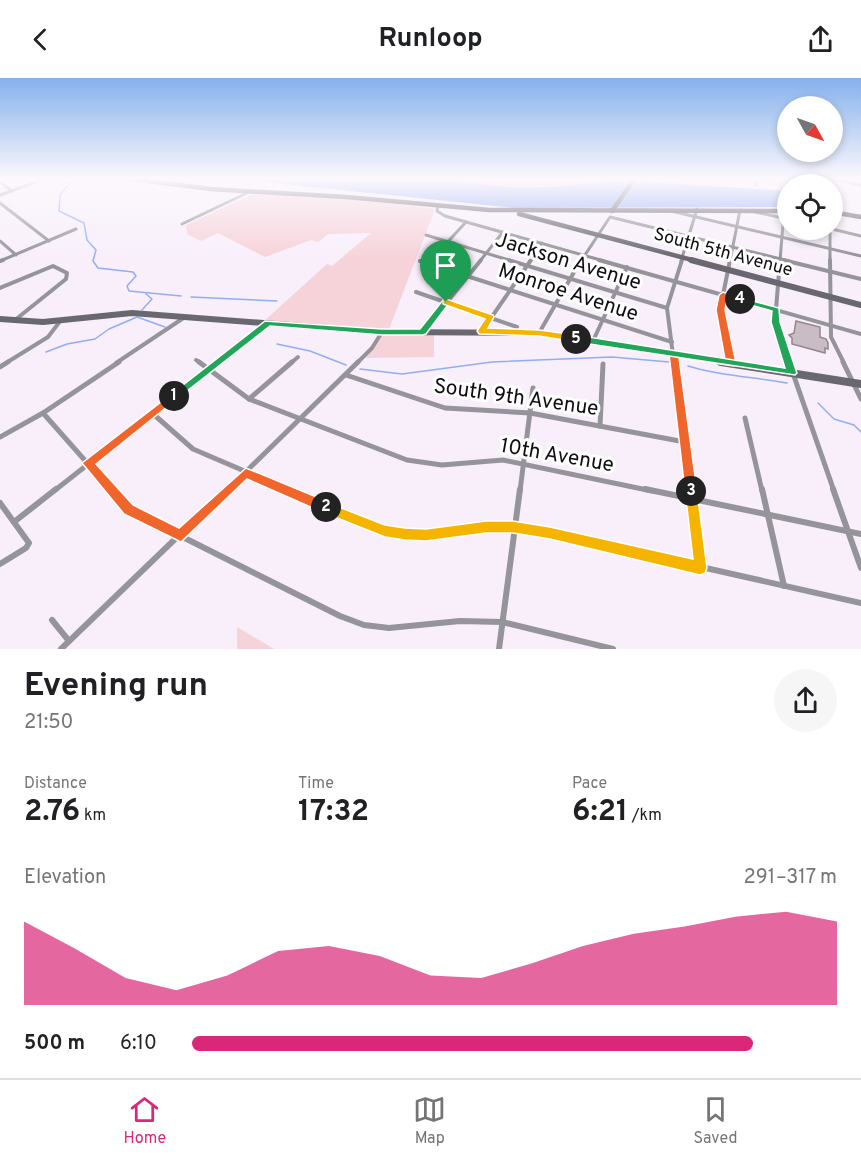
<!DOCTYPE html>
<meta charset="utf-8">
<style>
:root{--surface:#fff;--page:#f6f6f6;--text:#202124;--muted:#757577;--line:#e0e0e0;--accent:#db2777}
body{margin:0;font-family:Overpass,sans-serif;background:var(--page);color:var(--text);height:100vh;display:flex;flex-direction:column;font-size:22px;white-space:nowrap}
*{box-sizing:border-box;margin:0}
p{font-size:20px;color:var(--muted)}
.icon{flex:none;width:33px;height:33px;fill:none;stroke:currentColor;stroke-width:2;stroke-linecap:round;stroke-linejoin:round}
.map{position:relative;height:571px;overflow:hidden}
.side{display:flex;flex-direction:column;background:var(--surface);flex:1}
.side>*{flex:none}
.needle{width:39px;rotate:130deg}
.tools{position:absolute;left:777px;top:18px;display:grid;gap:12px}
.tools a{display:grid;place-items:center;width:66px;height:66px;border-radius:50%;background:var(--surface);box-shadow:0 3px 9px #0003;font-size:30px}
.pin{position:absolute;display:grid;place-items:center;width:51px;height:51px;color:#fff;margin:-62px -26px;border-radius:50% 50% 50% 0;rotate:-45deg;box-shadow:0 0 6px #0007}
.pin .icon{rotate:45deg}
.km{position:absolute;width:30px;height:30px;margin:-15px;border-radius:50%;background:#222;color:#fff;font-size:16px;line-height:30px;text-align:center}
.round{display:grid;place-items:center;flex:none;width:63px;height:63px;border-radius:32px;background:var(--page)}
.summary{display:flex;align-items:center;justify-content:space-between;height:102px;padding:0 24px}
h1{font-size:33px;font-weight:700;line-height:45px}
.metrics{display:grid;grid-template-columns:repeat(3,1fr);gap:9px;height:102px;padding:6px 24px}
.metrics div{display:grid;align-content:center}
.metrics b{font-size:30px;font-weight:700}
.metrics small{font-size:16px;font-weight:400}
.metrics p{font-size:16px}
.chart{height:168px;padding:12px 24px}
.chart p{display:flex;justify-content:space-between}
.chart svg{width:100%;height:108px;margin-top:6px;fill:var(--accent);opacity:.7}
ul{padding:0 24px;list-style:none;font-size:20px}
li{display:grid;grid-template-columns:96px 72px 1fr;align-items:center;height:45px}
li i{height:15px;border-radius:8px;background:var(--accent)}
header{display:flex;justify-content:space-between;align-items:center;height:78px;padding:0 24px;background:var(--surface);font-size:27px;font-weight:700}
.dock{display:flex;justify-content:space-around;align-items:center;height:84px;border-top:2px solid var(--line);background:var(--surface);font-size:16px;color:var(--muted)}
.dock a{display:grid;justify-items:center;gap:3px}
.dock .on{color:var(--accent)}
.map>svg:first-child{display:block}
.green{fill:#f6d3d9}
.water{fill:#91adf3}
.lines{fill:none;stroke-linecap:round;stroke-linejoin:round}
.stream{stroke:#91adf3;stroke-width:1.5}
.building{fill:#cabcc4;stroke:#92858c;stroke-width:1.5}
.street-tunnel{stroke:#d5cdd8;stroke-width:3;stroke-dasharray:3 1.5;stroke-linecap:butt}
.street-far3{stroke:#95949a;stroke-width:3}
.street-far2{stroke:#95949a;stroke-width:4}
.street-far1{stroke:#95949a;stroke-width:5}
.street{stroke:#95949a;stroke-width:6}
.secondary-far2{stroke:#696870;stroke-width:4.5}
.secondary-far1{stroke:#696870;stroke-width:6}
.secondary{stroke:#696870;stroke-width:8}
.split-1{fill:#22a559;stroke:#fff;stroke-width:1.5}
.split-2{fill:#f0652b;stroke:#fff;stroke-width:1.5}
.split-3{fill:#f5b400;stroke:#fff;stroke-width:1.5}
.split-4{fill:#f0652b;stroke:#fff;stroke-width:1.5}
.split-5{fill:#22a559;stroke:#fff;stroke-width:1.5}
.split-6{fill:#f5b400;stroke:#fff;stroke-width:1.5}
.labels{text-anchor:middle;dominant-baseline:central;stroke-width:6;stroke-linejoin:round;paint-order:stroke}
.far-street-label{font-size:18px;fill:#100d11;stroke:#fff}
.street-label{font-size:21px;fill:#100d11;stroke:#fff}
</style>
<header><svg class="icon" aria-label="back" viewBox="0 0 24 24"><path d="M15 5l-7 7 7 7"/></svg>Runloop<svg class="icon" aria-label="share" viewBox="0 0 24 24"><path d="M12 15V3M7 8l5-5 5 5M5 13v7h14v-7"/></svg></header>
<div class="map">
<svg width="861" height="571" viewBox="0 0 861 571">
<rect width="100%" height="100%" fill="#f8effb"/>
<g class="green">
<path d="M428,100H634L632,103C606,100 580,107 553,109C511,112 470,106 428,100Z"/>
<polygon points="255,115 346,120 435,131 388,254 434,255 434,279 363,280 382,254 263,244 327,186 332,188 371,155 328,156 318,164 311,162 265,179 218,155 201,163 187,156 186,147"/>
<polygon points="237,549 274,571 237,571"/>
</g>
<polygon class="water" points="225,100 428,100 517,110 551,109 620,102 787,113 787,129 516,130"/>
<g class="lines">
<g class="stream">
<polyline points="74,100 60,117 59,133 84,145 87,162 96,172 93,183 98,190 133,194 136,198 127,208 129,213 181,218"/>
<polyline points="191,219 277,223"/>
<polyline points="142,232 152,221 146,216"/>
<polyline points="277,266 310,273 346,287"/>
<polyline points="46,274 67,266 95,261 109,251 137,239 165,249"/>
<path d="M688,288C720,298 754,299 787,305"/>
<polyline points="360,291 402,296 492,284 612,279 669,284"/>
<polyline points="818,325 834,341 854,347 861,354"/>
</g>
</g>
<polygon class="building" points="796,243 820,249 820,259 826,261 828,265 828,271 825,270 825,275 792,266 792,260 789,257 794,255"/>
<g class="lines">
<polyline class="street-tunnel" points="858,100 858,104"/>
<g class="street-far3">
<polyline points="808,100 808,106"/>
<polyline points="828,100 861,107"/>
<polyline points="0,104 12,113"/>
<polyline points="756,107 757,100"/>
<polyline points="0,117 47,100"/>
<polyline points="0,125 49,163"/>
<polyline points="438,128 437,133 445,138 604,183"/>
<polyline points="671,133 861,178"/>
<polyline points="755,134 788,141"/>
<polyline points="182,146 251,113"/>
<polyline points="832,151 861,158"/>
<polyline points="830,152 830,183"/>
<polyline points="426,157 512,183"/>
<polyline points="0,163 16,177"/>
<polyline points="0,183 76,151"/>
<polyline points="430,183 466,144"/>
<polyline points="480,183 503,154"/>
<polyline points="530,183 542,165"/>
<polyline points="581,183 610,139 789,183"/>
<polyline points="681,183 697,131"/>
<polyline points="730,183 740,132"/>
<polyline points="780,183 784,133"/>
</g>
<g class="street-far2">
<polyline points="508,182 667,230"/>
<polyline points="599,182 861,256"/>
<polyline points="730,182 720,232 731,285"/>
<polyline points="780,182 775,244 789,285"/>
<polyline points="783,182 861,201"/>
<polyline points="830,182 831,259 844,285"/>
<polyline points="0,183 3,182"/>
<polyline points="420,183 672,264"/>
<polyline points="427,186 431,182"/>
<polyline points="0,210 53,188 67,195 66,201 15,242"/>
<polyline points="416,214 517,249"/>
<polyline points="482,253 531,182"/>
<polyline points="423,254 481,182"/>
<polyline points="539,255 581,182"/>
<polyline points="593,263 627,189"/>
<polyline points="196,282 201,285"/>
<polyline points="6,285 48,259 61,242"/>
<polyline points="116,285 185,239"/>
<polyline points="216,285 268,245"/>
<polyline points="291,285 298,279"/>
<polyline points="357,285 372,270 382,254"/>
<polyline points="674,285 667,230 682,182"/>
</g>
<g class="street-far1">
<polyline points="199,284 249,321 407,382 442,387 503,382 652,413"/>
<polyline points="674,284 691,413"/>
<polyline points="789,284 834,413"/>
<polyline points="843,284 861,321"/>
<polyline points="0,289 8,284"/>
<polyline points="346,297 445,330 530,335 685,364"/>
<polyline points="249,321 292,284"/>
<polyline points="43,335 112,413"/>
<polyline points="152,335 193,371 291,413"/>
<polyline points="745,340 762,413"/>
<polyline points="600,348 603,286"/>
<polyline points="0,359 43,335 119,284"/>
<polyline points="54,413 218,284"/>
<polyline points="226,413 358,284"/>
<polyline points="520,413 533,310"/>
</g>
<g class="street">
<polyline points="111,411 129,432 340,538 364,547 389,550 460,543 502,544 613,571"/>
<polyline points="287,411 385,453 426,457 487,449 532,451 861,525"/>
<polyline points="645,411 861,456"/>
<polyline points="691,411 701,490"/>
<polyline points="762,411 784,508"/>
<polyline points="833,411 861,490"/>
<polyline points="0,425 29,465 26,470 0,486"/>
<polyline points="14,444 56,411"/>
<polyline points="52,542 69,563"/>
<polyline points="61,571 227,411"/>
<polyline points="499,571 520,411"/>
</g>
<g class="secondary-far2">
<polyline points="124,100 211,111 347,119 489,132 788,133"/>
<polyline points="612,133 635,100"/>
<polyline points="832,134 861,139"/>
<polyline points="519,136 696,183"/>
</g>
<g class="secondary-far1">
<polyline points="691,182 861,227"/>
<polyline points="0,241 43,244 132,235 382,254 539,255 731,285"/>
</g>
<polyline class="secondary" points="721,284 861,306"/>
</g>
<linearGradient id="sky" x2="0" y2="1"><stop stop-color="#85b1ec"/><stop offset="0.56" stop-color="#fcf8fd"/><stop offset="1" stop-color="#fcf8fd" stop-opacity="0"/></linearGradient>
<rect width="861" height="180" fill="url(#sky)"/>
<polygon class="split-1" points="443,222 450,224 426,256 423,257 382,257 270,248 178,320 174,322 169,318 265,243 382,251 420,251"/>
<polygon class="split-2" points="174,314 179,318 178,320 96,386 133,427 179,450 246,390 331,425 332,429 331,434 322,434 247,401 181,464 124,436 82,385"/>
<polygon class="split-3" points="691,408 697,413 707,490 705,495 700,497 550,461 513,455 486,455 426,463 405,462 385,459 322,434 320,429 326,424 385,447 405,450 426,451 486,443 513,443 550,449 693,481 685,413"/>
<polygon class="split-4" points="723,214 744,221 740,224 727,220 725,232 736,285 734,288 679,280 697,413 691,419 685,413 669,276 674,273 725,281 716,232 719,217"/>
<polygon class="split-5" points="737,219 779,230 780,244 797,295 795,297 576,264 571,261 576,257 785,290 771,244 772,233 737,223"/>
<polygon class="split-6" points="446,221 493,237 494,239 488,250 539,252 576,257 581,261 576,264 539,258 479,256 477,253 485,241 443,226 443,222"/>
<g class="labels">
<g class="far-street-label">
<text transform="translate(723 175) rotate(15)">South 5th Avenue</text>
</g>
<g class="street-label">
<text transform="translate(568 184) rotate(17)">Jackson Avenue</text>
<text transform="translate(568 215) rotate(18)">Monroe Avenue</text>
<text transform="translate(516 320) rotate(8)">South 9th Avenue</text>
<text transform="translate(557 378) rotate(10)">10th Avenue</text>
</g>
</g>
</svg>
<div class="tools">
<a><svg class="needle" viewBox="-14 -14 28 28"><path d="M0-13l5 13h-10z" fill="#e53935"/><path d="M0 13l5-13h-10z" fill="#757577"/></svg></a>
<a><svg class="icon" aria-label="locate" viewBox="0 0 24 24"><circle cx="12" cy="12" r="6"/><path d="M12 2v4M12 18v4M2 12h4M18 12h4"/></svg></a>
</div>
<div class="pin" style="left:446px;top:224px;background:#1e9e55"><svg class="icon" aria-label="arrive" viewBox="0 0 24 24"><path d="M6 21V4h12l-3 4 3 4H6"/></svg></div>
<b class="km" style="left:174px;top:318px">1</b>
<b class="km" style="left:326px;top:429px">2</b>
<b class="km" style="left:691px;top:413px">3</b>
<b class="km" style="left:740px;top:221px">4</b>
<b class="km" style="left:576px;top:261px">5</b>
</div>
<section class="side">
<div class="summary"><div><h1>Evening run</h1><p>21:50</p></div><a class="round"><svg class="icon" aria-label="share" viewBox="0 0 24 24"><path d="M12 15V3M7 8l5-5 5 5M5 13v7h14v-7"/></svg></a></div>
<div class="metrics">
<div><p>Distance</p><b>2.76<small> km</small></b></div>
<div><p>Time</p><b>17:32</b></div>
<div><p>Pace</p><b>6:21<small> /km</small></b></div>
</div>
<div class="chart"><p><span>Elevation</span>291–317 m</p>
<svg viewBox="0 0 160 44" preserveAspectRatio="none"><path d="M0 44V10L10 21L20 33L30 38L40 32L50 22L60 20L70 24L80 32L90 33L100 27L110 20L120 15L130 12L140 8L150 6L160 10V44z"/></svg>
</div>
<ul>
<li><b>500 m</b>6:10<i style="width:87%"></i></li>
</ul>
</section>
<nav class="dock">
<a class="on"><svg class="icon" aria-label="home" viewBox="0 0 24 24"><path d="M3 11l9-7 9 7M6 9v11h12V9"/></svg>Home</a>
<a><svg class="icon" aria-label="map" viewBox="0 0 24 24"><path d="M3 6l6-2 6 2 6-2v14l-6 2-6-2-6 2zM9 4v14M15 6v14"/></svg>Map</a>
<a><svg class="icon" aria-label="saved" viewBox="0 0 24 24"><path d="M7 4h10v16l-5-4-5 4z"/></svg>Saved</a>
</nav>
